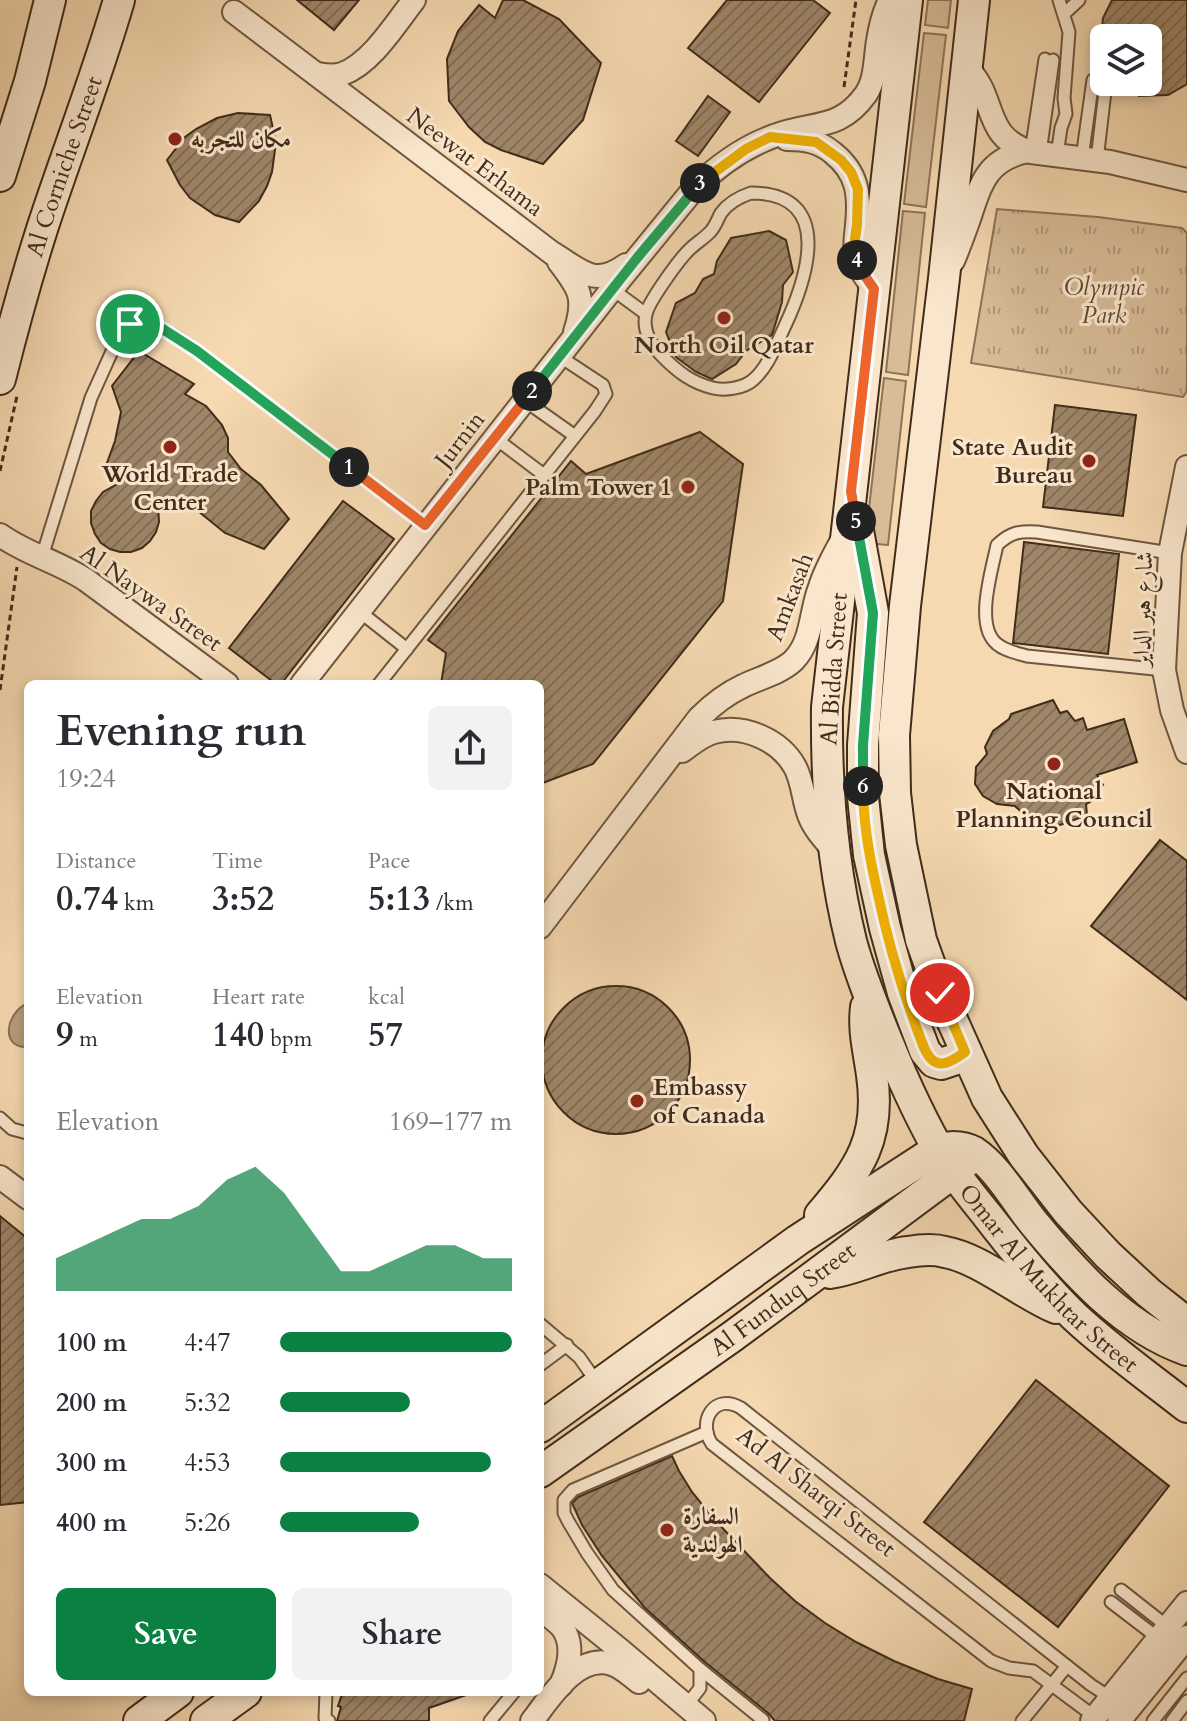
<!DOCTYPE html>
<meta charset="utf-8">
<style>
:root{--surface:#fff;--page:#f2f2f3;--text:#2b2b33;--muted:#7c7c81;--accent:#0b8043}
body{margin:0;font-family:Cardo,Amiri,serif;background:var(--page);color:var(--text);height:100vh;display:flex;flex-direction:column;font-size:30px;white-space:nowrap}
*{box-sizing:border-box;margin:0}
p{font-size:26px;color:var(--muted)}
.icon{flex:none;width:44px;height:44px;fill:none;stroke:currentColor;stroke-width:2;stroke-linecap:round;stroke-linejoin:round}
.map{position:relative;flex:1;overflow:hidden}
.panel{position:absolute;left:24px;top:680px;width:520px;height:1016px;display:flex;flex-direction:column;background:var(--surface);border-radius:12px;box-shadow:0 4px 12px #0003}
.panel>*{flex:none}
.fabs{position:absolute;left:1090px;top:24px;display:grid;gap:16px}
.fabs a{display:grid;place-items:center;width:72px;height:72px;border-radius:12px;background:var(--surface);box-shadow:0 4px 12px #0003;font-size:40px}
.pin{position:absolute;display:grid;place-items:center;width:68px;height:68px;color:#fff;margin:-34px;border:4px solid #fff;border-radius:50%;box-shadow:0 2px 8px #0007}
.km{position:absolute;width:40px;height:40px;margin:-20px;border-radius:50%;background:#222;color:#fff;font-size:22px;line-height:40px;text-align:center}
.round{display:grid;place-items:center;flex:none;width:84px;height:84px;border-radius:12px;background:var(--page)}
.summary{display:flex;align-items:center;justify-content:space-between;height:136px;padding:0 32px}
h1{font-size:44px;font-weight:700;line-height:60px}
.figures{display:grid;grid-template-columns:repeat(3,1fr);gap:12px;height:136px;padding:8px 32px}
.figures div{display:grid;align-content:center}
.figures b{font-size:34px;font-weight:700}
.figures small{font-size:22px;font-weight:400}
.figures p{font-size:22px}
.chart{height:224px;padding:16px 32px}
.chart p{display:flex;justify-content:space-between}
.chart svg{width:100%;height:144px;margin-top:8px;fill:var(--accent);opacity:.7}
.primary-button{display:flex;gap:16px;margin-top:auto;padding:16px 32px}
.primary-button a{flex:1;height:92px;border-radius:12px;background:var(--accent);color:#fff;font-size:32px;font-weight:700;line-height:92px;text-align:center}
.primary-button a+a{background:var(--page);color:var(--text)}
ul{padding:0 32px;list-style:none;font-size:26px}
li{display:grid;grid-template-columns:128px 96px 1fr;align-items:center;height:60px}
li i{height:20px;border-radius:10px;background:var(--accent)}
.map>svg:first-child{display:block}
.green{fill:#d7bc97;stroke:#8c7458;stroke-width:2}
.park{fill:url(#park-tufts);stroke:#8c7458;stroke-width:2}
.water{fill:#b89e7e;stroke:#887056;stroke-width:2}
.building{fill:url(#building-hatch);stroke:#402c1a;stroke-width:2}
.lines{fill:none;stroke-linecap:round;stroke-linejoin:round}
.lane-casing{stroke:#6e5740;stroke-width:15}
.street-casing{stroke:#6e5740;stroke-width:26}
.secondary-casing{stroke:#402c1a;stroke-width:34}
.path{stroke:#402c1a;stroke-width:3;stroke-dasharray:6 4;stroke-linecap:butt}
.lane{stroke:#f9e6cc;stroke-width:11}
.street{stroke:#f9e6cc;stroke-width:22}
.secondary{stroke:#f9e6cc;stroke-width:30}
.split-1-casing{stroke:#fff;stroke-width:16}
.split-2-casing{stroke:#fff;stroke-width:16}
.split-3-casing{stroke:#fff;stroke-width:16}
.split-4-casing{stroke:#fff;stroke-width:16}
.split-5-casing{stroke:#fff;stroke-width:16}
.split-6-casing{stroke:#fff;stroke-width:16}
.split-7-casing{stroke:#fff;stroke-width:16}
.split-8-casing{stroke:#fff;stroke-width:16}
.split-1{stroke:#22a559;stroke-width:10}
.split-2{stroke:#f0652b;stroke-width:10}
.split-3{stroke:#22a559;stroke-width:10}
.split-4{stroke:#f5b400;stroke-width:10}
.split-5{stroke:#f0652b;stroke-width:10}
.split-6{stroke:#22a559;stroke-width:10}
.split-7{stroke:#f5b400;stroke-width:10}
.split-8{stroke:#f5b400;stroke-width:10}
.poi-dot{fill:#8f2418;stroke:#f9e6cc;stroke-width:3}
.labels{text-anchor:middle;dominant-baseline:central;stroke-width:6;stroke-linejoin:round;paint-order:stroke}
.poi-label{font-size:24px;font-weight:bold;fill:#402c1a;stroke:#f9e6cc;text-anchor:start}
.street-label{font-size:24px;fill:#402c1a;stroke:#f9e6cc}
.park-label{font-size:24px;font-style:italic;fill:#5e4933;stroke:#f9e6cc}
</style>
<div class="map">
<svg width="1187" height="1721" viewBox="0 0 1187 1721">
<defs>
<pattern id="park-tufts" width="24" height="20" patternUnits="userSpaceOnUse" patternTransform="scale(2)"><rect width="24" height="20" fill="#d7bc97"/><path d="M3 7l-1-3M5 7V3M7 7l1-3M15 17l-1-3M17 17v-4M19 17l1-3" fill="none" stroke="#b0997a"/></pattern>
<pattern id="building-hatch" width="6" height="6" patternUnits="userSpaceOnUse" patternTransform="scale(2)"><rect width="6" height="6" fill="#9f8669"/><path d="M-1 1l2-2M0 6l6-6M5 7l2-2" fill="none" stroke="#836e56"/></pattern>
</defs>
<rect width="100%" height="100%" fill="#f6d9b1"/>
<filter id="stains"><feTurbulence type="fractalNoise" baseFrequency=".0025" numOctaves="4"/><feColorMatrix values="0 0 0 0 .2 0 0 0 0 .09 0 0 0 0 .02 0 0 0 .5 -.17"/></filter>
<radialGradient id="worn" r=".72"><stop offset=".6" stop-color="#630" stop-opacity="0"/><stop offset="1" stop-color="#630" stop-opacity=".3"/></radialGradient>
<g class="green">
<polygon points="928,0 951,0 948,28 925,25"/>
<polygon points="924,33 946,35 926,207 904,204"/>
<polygon points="903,211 925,213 908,375 886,372"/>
<polygon points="884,378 906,381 888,545 865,543"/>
</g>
<polygon class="park" points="997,209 1098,217 1182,228 1187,233 1187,391 1183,397 971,363"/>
<path class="water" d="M28,1003V1047C0,1049 5,1013 28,1003Z"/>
<g class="building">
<polygon points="297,0 359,0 334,30"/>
<polygon points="503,0 523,0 559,19 601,63 583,120 543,164 501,150 485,142 469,127 449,101 447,59 458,31 479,5 495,18"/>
<polygon points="727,0 813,0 830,13 759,102 688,48"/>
<polygon points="1112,0 1187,0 1187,84 1168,95 1139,96 1140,82 1148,82 1148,38 1101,38 1103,18"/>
<polygon points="708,96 730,112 698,156 676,141"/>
<polygon points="238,113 270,115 276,142 272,172 267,186 259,201 239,222 215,215 190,198 180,185 167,160 185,137 196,129 217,118"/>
<polygon points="769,231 786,240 793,272 783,285 782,302 772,335 746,351 736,364 712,379 696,372 676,357 666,332 676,303 695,293 703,279 714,274 717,261 731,238"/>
<polygon points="139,351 194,384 185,394 206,406 222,425 228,438 228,452 241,469 261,485 289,519 264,549 225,533 193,507 178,505 158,504 159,522 156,532 150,541 142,548 131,552 120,552 110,549 101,543 95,534 91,523 91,511 96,501 103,492 121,482 104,471 115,441 121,412 112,386"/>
<polygon points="1055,405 1136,415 1123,516 1043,507"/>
<polygon points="700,432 743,464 723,601 593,764 540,784 540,684 441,684 446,653 428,640 571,461 586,474"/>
<polygon points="343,501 394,539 281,684 276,684 229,648"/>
<polygon points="1024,542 1119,554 1108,654 1013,643"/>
<polygon points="1053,700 1060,713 1067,711 1075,721 1083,718 1087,730 1124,719 1137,762 1097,775 1103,785 1091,792 1097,798 1086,804 1087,815 1044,831 1040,821 1029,819 1015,806 997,804 983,796 975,784 976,767 987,754 985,747 993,731 1009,719 1011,714"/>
<polygon points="1160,840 1187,861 1187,1000 1091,926"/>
<circle cx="616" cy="1060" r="74"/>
<polygon points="0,1216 28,1239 28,1502 0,1505"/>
<polygon points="1036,1380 1169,1486 1058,1627 924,1522"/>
<polygon points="672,1456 679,1471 692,1492 713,1518 770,1578 795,1601 825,1623 856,1642 894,1661 938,1679 972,1689 964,1721 775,1721 768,1713 706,1663 645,1608 602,1556 582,1525 572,1503 578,1497"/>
<polygon points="346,1692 469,1692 469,1694 429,1708 429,1721 337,1721 341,1707 338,1706 342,1694"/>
</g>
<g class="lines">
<defs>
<g id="lane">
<polyline points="1064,14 1079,0"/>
<polyline points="1031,152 1045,59"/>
<polyline points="1040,153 1053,60"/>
<polyline points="1057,155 1061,128 1066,114 1064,98 1069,32 1059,0"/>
<polyline points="1082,158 1093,80"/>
<polyline points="1097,160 1106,83"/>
<path d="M751,193C836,193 807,279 784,328C776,345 768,367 753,380C744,388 725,391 713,388C692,383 678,372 663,357C652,346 642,331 646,314C649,301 680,258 690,249C696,243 703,239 709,233C715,228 717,220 721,213C729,202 739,197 751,193Z"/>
<polyline points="612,289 646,314"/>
<polyline points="524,400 575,436"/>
<polyline points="495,438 544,475"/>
<path d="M42,557L91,398L118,338L130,324C157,320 176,337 197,351L425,525"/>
<polyline points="359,611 407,649"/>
<path d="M1164,670L1027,656C1017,653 1005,651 997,644C974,626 992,570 997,545C1011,532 1019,531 1037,532L1170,553"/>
<polyline points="379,684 595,411 606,394 603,385 559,356"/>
<polyline points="0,1118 12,1129 27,1133 28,1132"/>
<polyline points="540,1324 579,1357 598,1384"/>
<polyline points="540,1365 567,1345"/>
<polyline points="707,1432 573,1490 564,1500 564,1513 568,1521 587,1553 613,1590 700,1669 763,1720"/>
<polyline points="1121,1590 1168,1627"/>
<polyline points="1111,1602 1158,1638"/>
<polyline points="326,1692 325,1718 329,1721"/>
<polyline points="686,1706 700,1688 700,1669"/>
<path d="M1095,1717L1033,1671L1009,1668L991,1661L712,1444C697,1422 714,1392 741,1408L1091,1685L1111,1698"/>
<polyline points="490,1721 514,1692"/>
<polyline points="1022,1721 1067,1666"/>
<polyline points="1153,1721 1187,1678"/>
<polyline points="1172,1721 1187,1701"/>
</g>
<g id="street">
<path d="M234,12L552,253C582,271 594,288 626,265"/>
<path d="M966,67C998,97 981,137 1031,152L1110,162L1187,180"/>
<path d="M316,74C324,75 333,77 342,74C371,64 396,23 414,0"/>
<path d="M787,139C805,139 819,141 833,153C858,173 860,195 857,225C856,236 854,246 856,256C858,269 867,279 874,289"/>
<path d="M953,261C959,247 964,233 969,219C981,183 987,159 1028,151"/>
<path d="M559,262C580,289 586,298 575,332"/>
<polyline points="1187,467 1170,553 1164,670 1172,710 1187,752"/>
<path d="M0,535C26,554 59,562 86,580L227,684"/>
<path d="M302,684L612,289L693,190C716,167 744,147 774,136C812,121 839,132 866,94C876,79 875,59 878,41C880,28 884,12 890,0"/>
<path d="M682,751C692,744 702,735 714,732C744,724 780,740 795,767C803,782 803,799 809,815C814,829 825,840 834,851"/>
<path d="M540,927L699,718C712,705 726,694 743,686C759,678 780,673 793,661C813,641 810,612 820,587C825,571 833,557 841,542"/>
<polyline points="0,1177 28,1198"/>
<polyline points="540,1585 619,1649 704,1721"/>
<path d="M540,1609C548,1616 561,1623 565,1632C574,1649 568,1669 561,1685"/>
<path d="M532,1721C550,1698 577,1653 612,1664C622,1667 631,1676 639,1682"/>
<polyline points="1092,1721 1187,1603"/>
<polyline points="1119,1721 1187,1637"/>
</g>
<g id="secondary">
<path id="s1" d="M907,0L827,707C826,785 832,864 851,941C858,968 869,995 879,1021C896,1064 914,1106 937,1147C951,1171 970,1194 987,1215C1014,1250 1042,1285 1074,1316C1109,1349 1149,1377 1187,1407"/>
<polyline points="974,0 944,278 905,606 894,735 895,793 901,845 921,940 940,993 987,1098 1024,1156 1068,1212 1108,1255 1149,1293 1187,1323"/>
<polyline points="0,176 30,81 50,0"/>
<path id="s2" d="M0,379C13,327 27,276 43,226C68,150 97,76 119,0"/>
<polyline points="857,525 873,613 863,745 863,797 869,855 885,928 903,993 925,1051 934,1062 941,1064 956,1059 965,1052"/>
<path d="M820,1215C860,1168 881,1138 872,1075C869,1052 863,1031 866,1007"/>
<path d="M830,1273C857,1269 881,1255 908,1252C920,1250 934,1249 945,1252C980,1258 1022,1294 1056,1308"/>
<path d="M540,1427L798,1240L938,1149C950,1146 963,1146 974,1152C997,1167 1016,1201 1033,1222C1074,1272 1124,1328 1187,1350"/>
<path id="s3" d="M540,1472L733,1336L954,1172L968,1160"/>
<polyline points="139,1721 178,1692"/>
<polyline points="206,1721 246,1692"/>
</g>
</defs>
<use href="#lane" class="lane-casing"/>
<use href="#street" class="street-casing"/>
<use href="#secondary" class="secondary-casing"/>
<g class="path">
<polyline points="844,87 856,0"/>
<polyline points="0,471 17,396"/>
<polyline points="0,690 17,567"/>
</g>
<use href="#lane" class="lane"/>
<use href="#street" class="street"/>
<use href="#secondary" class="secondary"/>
</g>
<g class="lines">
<defs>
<polyline id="split-1" points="130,324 141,322 158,326 197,351 349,467"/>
<polyline id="split-2" points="349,467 425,525 532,391"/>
<polyline id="split-3" points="532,391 637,258 700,183"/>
<polyline id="split-4" points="700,183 746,149 770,137 816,142 841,160 851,172 858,189 857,225 855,239 857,260"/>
<polyline id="split-5" points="856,521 851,491 874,289 863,273 857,260"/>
<polyline id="split-6" points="856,521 873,613 863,745 863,786"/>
<path id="split-7" d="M863,786C863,821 869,856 877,890C888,943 903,994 923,1045"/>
<path id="split-8" d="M923,1045C933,1071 946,1066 965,1052L940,993"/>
</defs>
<use href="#split-1" class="split-1-casing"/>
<use href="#split-2" class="split-2-casing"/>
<use href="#split-3" class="split-3-casing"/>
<use href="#split-4" class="split-4-casing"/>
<use href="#split-5" class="split-5-casing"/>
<use href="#split-6" class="split-6-casing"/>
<use href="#split-7" class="split-7-casing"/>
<use href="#split-8" class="split-8-casing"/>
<use href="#split-1" class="split-1"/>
<use href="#split-2" class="split-2"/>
<use href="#split-3" class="split-3"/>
<use href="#split-4" class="split-4"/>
<use href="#split-5" class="split-5"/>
<use href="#split-6" class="split-6"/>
<use href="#split-7" class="split-7"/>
<use href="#split-8" class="split-8"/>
</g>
<g class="poi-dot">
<circle cx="175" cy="139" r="8"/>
<circle cx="724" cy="318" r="8"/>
<circle cx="170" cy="447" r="8"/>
<circle cx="1089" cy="461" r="8"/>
<circle cx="688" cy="487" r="8"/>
<circle cx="1054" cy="764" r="8"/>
<circle cx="637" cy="1101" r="8"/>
<circle cx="667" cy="1530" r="8"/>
</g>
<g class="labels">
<g class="poi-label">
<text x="191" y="139">مكان للتجربه</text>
<text x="724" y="345" text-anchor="middle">North Oil Qatar</text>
<text x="1073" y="447" text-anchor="end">State Audit<tspan x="1073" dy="28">Bureau</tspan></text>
<text x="170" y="474" text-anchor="middle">World Trade<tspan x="170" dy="28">Center</tspan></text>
<text x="672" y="487" text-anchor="end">Palm Tower 1</text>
<text x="1054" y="791" text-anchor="middle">National<tspan x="1054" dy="28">Planning Council</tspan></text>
<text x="653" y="1087">Embassy<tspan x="653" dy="28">of Canada</tspan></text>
<text x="683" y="1516">السفارة<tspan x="683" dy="28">الهولندية</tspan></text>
</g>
<g class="street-label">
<text transform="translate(475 162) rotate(37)">Neewat Erhama</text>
<text stroke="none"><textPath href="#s2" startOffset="222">Al Corniche Street</textPath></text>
<text transform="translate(460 440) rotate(-52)">Jurnin</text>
<text transform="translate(790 597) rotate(-69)">Amkasah</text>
<text transform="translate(151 598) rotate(35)">Al Naywa Street</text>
<text transform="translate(1143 609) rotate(-88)">شارع هير الداير</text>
<text transform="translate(834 669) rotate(-86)">Al Bidda Street</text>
<text stroke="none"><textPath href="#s1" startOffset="1344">Omar Al Mukhtar Street</textPath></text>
<text stroke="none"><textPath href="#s3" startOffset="298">Al Funduq Street</textPath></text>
<text transform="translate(816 1492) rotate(38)">Ad Al Sharqi Street</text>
</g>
<g class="park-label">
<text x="1104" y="287">Olympic<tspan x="1104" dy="28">Park</tspan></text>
</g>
</g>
<rect width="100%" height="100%" filter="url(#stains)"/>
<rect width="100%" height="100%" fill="url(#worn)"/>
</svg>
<div class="fabs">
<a><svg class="icon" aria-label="layers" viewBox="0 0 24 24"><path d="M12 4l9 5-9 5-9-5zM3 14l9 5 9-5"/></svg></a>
</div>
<div class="pin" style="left:130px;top:324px;background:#1e9e55"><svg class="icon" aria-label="arrive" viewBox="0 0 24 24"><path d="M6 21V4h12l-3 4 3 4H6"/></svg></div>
<div class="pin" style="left:940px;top:993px;background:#d93025"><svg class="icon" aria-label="check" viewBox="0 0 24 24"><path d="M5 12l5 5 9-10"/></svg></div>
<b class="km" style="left:349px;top:467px">1</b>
<b class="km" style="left:532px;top:391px">2</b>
<b class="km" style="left:700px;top:183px">3</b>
<b class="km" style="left:857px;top:260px">4</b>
<b class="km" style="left:856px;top:521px">5</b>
<b class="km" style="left:863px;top:786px">6</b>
<section class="panel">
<div class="summary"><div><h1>Evening run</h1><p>19:24</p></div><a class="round"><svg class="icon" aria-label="share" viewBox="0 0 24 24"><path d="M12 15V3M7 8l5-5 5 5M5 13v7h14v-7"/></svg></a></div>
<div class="figures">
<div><p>Distance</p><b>0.74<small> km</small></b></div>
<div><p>Time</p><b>3:52</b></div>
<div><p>Pace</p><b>5:13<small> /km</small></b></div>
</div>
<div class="figures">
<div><p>Elevation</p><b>9<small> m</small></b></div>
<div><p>Heart rate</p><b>140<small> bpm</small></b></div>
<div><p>kcal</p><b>57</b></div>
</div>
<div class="chart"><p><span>Elevation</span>169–177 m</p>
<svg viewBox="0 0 160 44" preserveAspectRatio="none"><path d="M0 44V34L10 30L20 26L30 22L40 22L50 18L60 10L70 6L80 14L90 26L100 38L110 38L120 34L130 30L140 30L150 34L160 34V44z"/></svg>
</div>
<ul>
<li><b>100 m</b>4:47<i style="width:100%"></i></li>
<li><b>200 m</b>5:32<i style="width:56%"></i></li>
<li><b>300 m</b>4:53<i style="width:91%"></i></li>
<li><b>400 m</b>5:26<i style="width:60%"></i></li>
</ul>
<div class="primary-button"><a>Save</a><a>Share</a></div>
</section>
</div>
